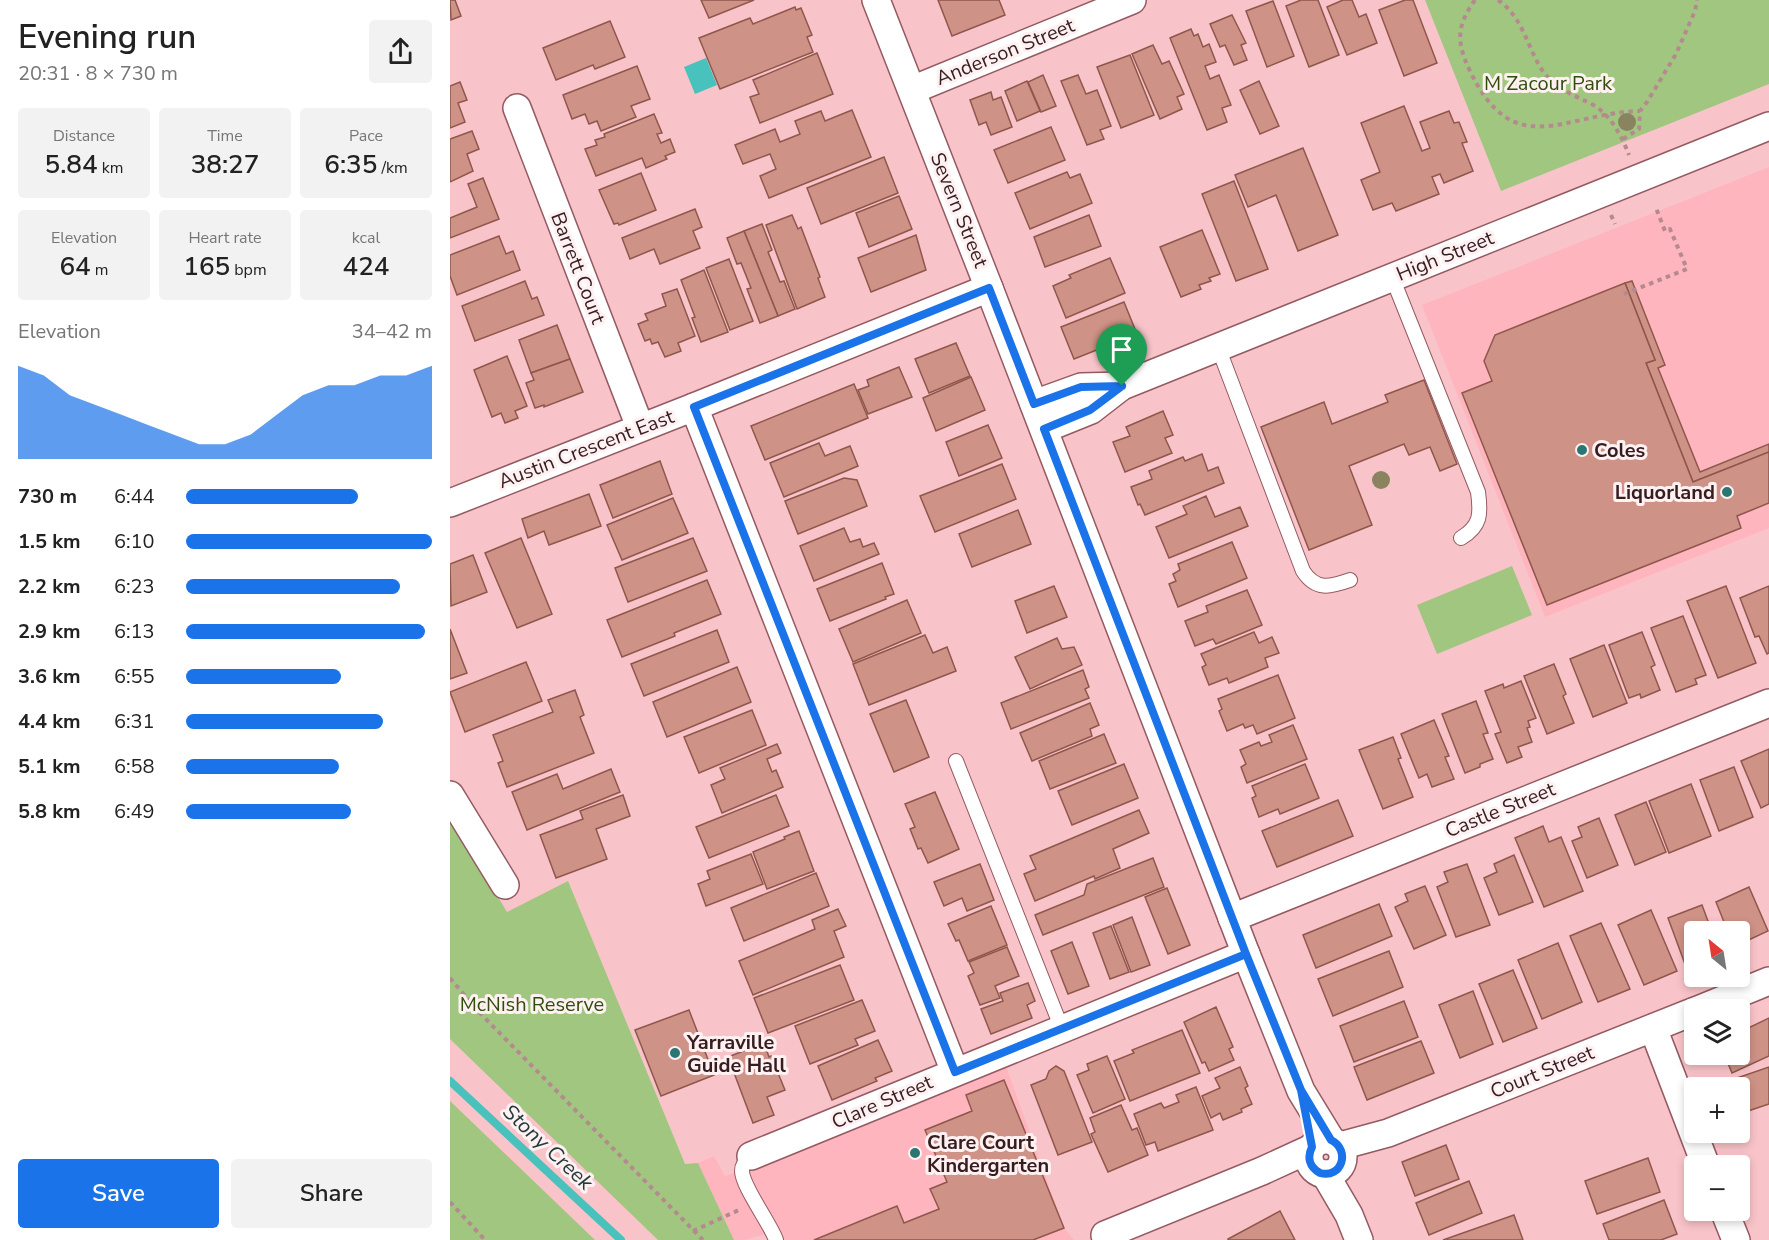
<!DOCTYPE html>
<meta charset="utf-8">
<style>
:root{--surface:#fff;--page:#f2f2f2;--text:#222;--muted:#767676;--accent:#1a73e8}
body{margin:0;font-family:"Nunito Sans",sans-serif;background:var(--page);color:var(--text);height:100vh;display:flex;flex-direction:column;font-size:22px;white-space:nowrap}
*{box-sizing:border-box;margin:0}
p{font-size:20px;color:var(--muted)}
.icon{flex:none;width:33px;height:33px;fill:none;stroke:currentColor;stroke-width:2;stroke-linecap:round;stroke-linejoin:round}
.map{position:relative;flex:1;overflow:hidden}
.details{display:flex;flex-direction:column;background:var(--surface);width:450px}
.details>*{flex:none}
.needle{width:39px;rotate:330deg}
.fabs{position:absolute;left:1234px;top:921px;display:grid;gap:12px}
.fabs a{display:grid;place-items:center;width:66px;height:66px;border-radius:6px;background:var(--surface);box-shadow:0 3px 9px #0003;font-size:30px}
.pin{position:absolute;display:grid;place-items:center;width:51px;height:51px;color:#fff;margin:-62px -26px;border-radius:50% 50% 50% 0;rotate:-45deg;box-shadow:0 0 6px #0007}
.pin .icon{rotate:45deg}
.round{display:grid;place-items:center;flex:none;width:63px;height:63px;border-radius:6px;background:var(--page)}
.overview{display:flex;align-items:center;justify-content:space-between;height:102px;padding:0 18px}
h1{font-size:33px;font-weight:600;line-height:45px}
.figures{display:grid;grid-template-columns:repeat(3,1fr);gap:9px;height:102px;padding:6px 18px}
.figures div{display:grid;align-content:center;border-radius:6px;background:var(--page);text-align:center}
.figures b{font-size:26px;font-weight:600}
.figures small{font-size:16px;font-weight:400}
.figures p{font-size:16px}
.chart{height:168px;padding:12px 18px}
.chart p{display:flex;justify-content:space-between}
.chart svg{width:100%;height:108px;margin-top:6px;fill:var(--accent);opacity:.7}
.cta{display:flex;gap:12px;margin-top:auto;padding:12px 18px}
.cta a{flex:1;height:69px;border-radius:6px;background:var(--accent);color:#fff;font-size:24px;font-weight:600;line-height:69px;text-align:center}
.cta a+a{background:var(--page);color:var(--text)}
ul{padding:0 18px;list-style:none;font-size:20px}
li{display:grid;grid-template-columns:96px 72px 1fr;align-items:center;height:45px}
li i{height:15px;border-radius:8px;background:var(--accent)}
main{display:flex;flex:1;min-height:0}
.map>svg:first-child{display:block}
.built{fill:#ffb5bd}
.green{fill:#a0c680}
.water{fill:#49c1bd}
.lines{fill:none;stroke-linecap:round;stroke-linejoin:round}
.stream{stroke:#49c1bd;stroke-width:8}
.building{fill:#cf9286;stroke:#8f574c;stroke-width:1.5}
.lane-casing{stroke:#945a61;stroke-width:16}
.street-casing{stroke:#945a61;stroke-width:30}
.path{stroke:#b58a8f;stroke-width:4;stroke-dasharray:4.5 4.5;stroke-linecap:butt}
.lane{stroke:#fff;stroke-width:14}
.street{stroke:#fff;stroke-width:27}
.tree{fill:#8a8360}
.route-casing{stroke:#fff;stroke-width:12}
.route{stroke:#1a73e8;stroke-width:8}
.poi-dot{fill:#2b7572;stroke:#fff1f2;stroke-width:2}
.labels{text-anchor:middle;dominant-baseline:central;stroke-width:6;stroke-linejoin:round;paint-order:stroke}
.street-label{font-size:20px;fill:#351d20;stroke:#fff1f2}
.park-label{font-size:20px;fill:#2f4d0b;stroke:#fff1f2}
.poi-label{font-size:20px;font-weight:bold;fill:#351d20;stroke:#fff1f2;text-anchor:start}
.water-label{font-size:21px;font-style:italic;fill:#203b39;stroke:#fff1f2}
</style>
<main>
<section class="details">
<div class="overview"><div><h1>Evening run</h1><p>20:31 · 8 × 730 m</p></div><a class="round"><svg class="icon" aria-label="share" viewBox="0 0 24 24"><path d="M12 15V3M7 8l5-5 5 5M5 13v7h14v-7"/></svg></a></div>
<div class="figures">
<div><p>Distance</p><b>5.84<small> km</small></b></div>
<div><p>Time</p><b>38:27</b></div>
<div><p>Pace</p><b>6:35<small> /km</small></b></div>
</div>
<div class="figures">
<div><p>Elevation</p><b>64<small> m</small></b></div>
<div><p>Heart rate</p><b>165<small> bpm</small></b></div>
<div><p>kcal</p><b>424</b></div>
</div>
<div class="chart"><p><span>Elevation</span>34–42 m</p>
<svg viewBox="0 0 160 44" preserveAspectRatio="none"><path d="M0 44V6L10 10L20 18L30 22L40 26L50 30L60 34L70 38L80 38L90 34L100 26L110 18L120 14L130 14L140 10L150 10L160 6V44z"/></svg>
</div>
<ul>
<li><b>730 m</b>6:44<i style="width:70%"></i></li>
<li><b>1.5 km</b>6:10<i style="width:100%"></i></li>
<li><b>2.2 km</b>6:23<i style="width:87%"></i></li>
<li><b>2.9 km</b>6:13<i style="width:97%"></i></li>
<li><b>3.6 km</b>6:55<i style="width:63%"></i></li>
<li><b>4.4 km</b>6:31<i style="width:80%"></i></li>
<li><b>5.1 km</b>6:58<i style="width:62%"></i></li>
<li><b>5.8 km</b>6:49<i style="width:67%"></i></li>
</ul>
<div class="cta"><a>Save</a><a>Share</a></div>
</section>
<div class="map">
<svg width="1319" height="1240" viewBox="0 0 1319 1240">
<rect width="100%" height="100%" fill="#f9c4c9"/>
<g class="built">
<polygon points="1319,167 1319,528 1095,617 972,305"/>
<polygon points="556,1066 614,1228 624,1240 328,1240 319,1233 295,1240 284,1240 248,1163 264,1156 275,1176 352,1150"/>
</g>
<g class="green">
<polygon points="975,0 1319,0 1319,84 1051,191"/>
<polygon points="1062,566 1082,615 987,654 967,605"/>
<polygon points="0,817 57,912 118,881 235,1164 248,1163 284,1240 208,1240 0,1039"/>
<polygon points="0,1101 145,1240 0,1240"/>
</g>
<polygon class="water" points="256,58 267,85 245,94 234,67"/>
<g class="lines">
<polyline class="stream" points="0,1081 171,1240"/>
</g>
<g class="building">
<polygon points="0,0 5,0 11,16 1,20"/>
<polygon points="251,0 304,0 259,18"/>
<polygon points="488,0 549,0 555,15 502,36"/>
<polygon points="851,0 868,0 889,55 859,67 836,6"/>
<polygon points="893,0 902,0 909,17 916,14 927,43 897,55 877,7"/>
<polygon points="955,0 963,0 987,63 954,76 929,10"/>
<polygon points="823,1 844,56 817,67 796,11"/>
<polygon points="345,7 346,10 351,8 362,35 357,37 363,52 270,89 249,38 300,18 303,24"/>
<polygon points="782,15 796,43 791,45 797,60 784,65 775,45 770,47 760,24"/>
<polygon points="160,21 175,57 145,69 143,65 106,80 93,48"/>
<polygon points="741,29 744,36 748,34 753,47 759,44 766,62 755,66 760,79 769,75 781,105 772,108 777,122 757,130 720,38"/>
<polygon points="703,45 712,64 719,61 734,94 727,97 732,109 710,119 682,54"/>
<polygon points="367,53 383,94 310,123 300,97 309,94 303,80"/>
<polygon points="680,55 704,115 671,128 647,67"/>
<polygon points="187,66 200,99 181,106 186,117 151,131 147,121 139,124 135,114 122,119 113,95"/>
<polygon points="593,75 606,106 591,112 578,82"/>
<polygon points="628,75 636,94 647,90 661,126 650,130 654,139 637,145 611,81"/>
<polygon points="577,81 590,111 567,121 555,91"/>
<polygon points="809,81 829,126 810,134 790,90"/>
<polygon points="10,82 17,100 8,103 15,122 0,128 0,86"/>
<polygon points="541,92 543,100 551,97 562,127 541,135 536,122 529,125 520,100"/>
<polygon points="954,106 972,151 980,148 970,122 999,111 1004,123 1009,122 1017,142 1012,143 1023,171 994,183 990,174 982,177 989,194 946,211 942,203 923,210 911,180 930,172 911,123"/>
<polygon points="402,110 421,157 319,198 310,176 326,169 320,154 293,164 285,145 325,129 330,142 350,134 345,121 371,111 375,121"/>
<polygon points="204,114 212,133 207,134 211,143 220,139 225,152 215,156 217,159 196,168 192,158 146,176 135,149 147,145 145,140 155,137 154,134"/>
<polygon points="601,127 615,160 558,183 544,150"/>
<polygon points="22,131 29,149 17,154 23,171 0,182 0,139"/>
<polygon points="853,148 888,235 848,251 826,195 798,207 785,175"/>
<polygon points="434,157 448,193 371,224 357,188"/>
<polygon points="617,172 620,178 630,174 642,203 580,229 565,193"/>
<polygon points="191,173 206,210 169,225 168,223 164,224 149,190"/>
<polygon points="33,178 49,219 0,238 0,218 27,207 18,184"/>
<polygon points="784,181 818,269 786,281 752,194"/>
<polygon points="449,196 462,229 419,247 406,213"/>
<polygon points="245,209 252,227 243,231 250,248 210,264 204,249 180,259 172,238"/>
<polygon points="342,215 348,229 351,227 370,277 368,278 375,297 347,309 316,225"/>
<polygon points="639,215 651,246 595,267 584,237"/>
<polygon points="312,224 322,250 318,252 330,282 334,281 345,309 328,316 294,231"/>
<polygon points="752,230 770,274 759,278 761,281 749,285 751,289 731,297 710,247"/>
<polygon points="294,231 328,316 310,323 297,289 301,288 291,263 287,264 277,238"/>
<polygon points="466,235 476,270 421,292 408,258"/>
<polygon points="49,236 56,254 63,251 70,270 7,295 0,276 0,255"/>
<polygon points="660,258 675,293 616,318 603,286 621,278 619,275"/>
<polygon points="279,259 303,321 280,330 256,268"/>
<polygon points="254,270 278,332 251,342 242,318 245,317 231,280"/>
<polygon points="75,281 82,299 87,297 94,315 25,341 12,306"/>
<polygon points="1182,281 1215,365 1208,368 1250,472 1319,444 1319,452 1243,482 1196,363 1205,360 1175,283"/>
<polygon points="1175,283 1205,360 1196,363 1243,482 1319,452 1319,503 1287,516 1291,528 1097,605 1012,393 1042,381 1034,361 1045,335"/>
<polygon points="227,289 245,336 228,343 231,351 215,357 208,342 202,344 200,339 195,341 188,324 198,320 195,314 216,306 212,294"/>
<polygon points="674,302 687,334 624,359 611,327"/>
<polygon points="107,325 120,359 81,373 69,340"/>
<polygon points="506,343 520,376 479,393 465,359"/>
<polygon points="57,356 77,406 65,411 68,418 55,423 51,413 42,417 24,370"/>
<polygon points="120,359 133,392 94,407 94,405 85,408 76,383 84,380 81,373"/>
<polygon points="449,367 462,397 418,414 408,390 419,386 417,380"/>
<polygon points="521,377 535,410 486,431 473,398"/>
<polygon points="974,380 1007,464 990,471 980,447 959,455 954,444 899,466 922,525 859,550 811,427 874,402 882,424 938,402 935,395"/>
<polygon points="404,384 418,418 315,460 301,426"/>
<polygon points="713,411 723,435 715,438 722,453 675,472 663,442 680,436 676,427"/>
<polygon points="538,425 552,458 509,476 496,442"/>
<polygon points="369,443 375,456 400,446 408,466 334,497 320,463"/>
<polygon points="752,454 758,471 768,467 774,483 695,515 690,504 688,505 681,487 702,479 699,471 733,457 735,461"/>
<polygon points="210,461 222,494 163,518 150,485"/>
<polygon points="552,464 566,499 485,532 470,496"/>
<polygon points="394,478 407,480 417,506 348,534 335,501"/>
<polygon points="139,494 151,526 99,545 94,531 78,538 72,519"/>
<polygon points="756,496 765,517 790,507 798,526 719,558 706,527 737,514 733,506"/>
<polygon points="223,498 238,533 172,560 157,525"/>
<polygon points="568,510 581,544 522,567 509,534"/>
<polygon points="394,528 400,542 410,539 413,547 424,543 429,554 364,581 350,546"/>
<polygon points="71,538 102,614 67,628 35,553"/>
<polygon points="243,538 257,571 178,602 165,568"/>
<polygon points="782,542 797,578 728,607 719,584 726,581 723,574 730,570 728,564"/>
<polygon points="23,555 37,592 1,606 0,564"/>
<polygon points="432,563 444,594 435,597 436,599 380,621 367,589"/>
<polygon points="257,580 271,614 224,633 225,636 172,657 157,620"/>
<polygon points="604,586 617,617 577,633 565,601"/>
<polygon points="1276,586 1306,663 1268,678 1237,601"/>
<polygon points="1319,586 1319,653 1317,654 1309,636 1305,637 1290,598"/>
<polygon points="797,590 812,625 766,644 763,639 745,646 735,621 758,612 756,606"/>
<polygon points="457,600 471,633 403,662 389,629"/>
<polygon points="1233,616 1256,675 1245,679 1247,684 1226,692 1201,628"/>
<polygon points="0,629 17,673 0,679"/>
<polygon points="267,630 279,662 194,696 181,664"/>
<polygon points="804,632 809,643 822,637 829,653 815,658 818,667 779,683 777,678 759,685 752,667 756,665 751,654"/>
<polygon points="1192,632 1205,665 1201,667 1210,690 1191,698 1190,694 1179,698 1159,645"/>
<polygon points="475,635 483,653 497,647 506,671 419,705 403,664"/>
<polygon points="607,638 612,649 624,647 632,665 580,689 565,657"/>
<polygon points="1154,645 1177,703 1143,717 1120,659"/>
<polygon points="76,662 92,701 15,732 0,692"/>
<polygon points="1104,664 1116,694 1113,696 1124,723 1097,734 1074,676"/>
<polygon points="287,667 301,702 217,737 203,702"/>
<polygon points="633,670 639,687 635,689 639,698 561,729 551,703"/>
<polygon points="828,675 845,718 807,734 803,725 795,728 793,724 777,731 769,711 772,709 768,699"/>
<polygon points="1071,681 1086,718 1078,721 1080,727 1077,728 1082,742 1068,747 1072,757 1057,763 1045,734 1051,732 1035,691 1053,684 1054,688"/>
<polygon points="125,690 134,715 130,717 144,753 57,787 48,763 53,761 43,735 103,712 98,700"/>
<polygon points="456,700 479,757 444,772 420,714"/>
<polygon points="1026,701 1038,733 1033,734 1043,759 1030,764 1030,767 1015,773 992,714"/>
<polygon points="640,703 649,725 640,729 642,736 582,761 570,733"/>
<polygon points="302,710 316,745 249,773 234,737"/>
<polygon points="984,720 999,756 995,757 1004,779 982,787 977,774 969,778 951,734"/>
<polygon points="843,725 857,759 797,783 791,767 796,764 790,750 809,742 811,746 822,742 819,735"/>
<polygon points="654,734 666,763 600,789 589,761"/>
<polygon points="943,737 951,758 948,759 963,797 933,809 909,750"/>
<polygon points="327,744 331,753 317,759 322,772 326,770 333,787 272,813 261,785 275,779 270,768"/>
<polygon points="1319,749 1319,804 1311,808 1291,761"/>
<polygon points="674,764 688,798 622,825 608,791"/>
<polygon points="855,764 869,798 830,814 828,809 809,817 802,798 806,796 802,786"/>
<polygon points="1284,767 1303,817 1269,831 1250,780"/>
<polygon points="161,769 170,792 77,830 62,792 107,774 113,789"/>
<polygon points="1241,784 1261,836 1219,853 1199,801"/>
<polygon points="485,792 509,849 478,863 471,848 468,849 460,829 465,827 455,804"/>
<polygon points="173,795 180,816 146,829 157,859 106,878 90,835 133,819 130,811"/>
<polygon points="326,795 339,826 259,858 246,827"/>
<polygon points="888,800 903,836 827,867 812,831"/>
<polygon points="1196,802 1216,852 1185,865 1165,815"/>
<polygon points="689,810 699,833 663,849 670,868 645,879 644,876 585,901 574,874 586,869 580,856"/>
<polygon points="1149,818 1168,865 1137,878 1122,841 1132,837 1128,827"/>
<polygon points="1093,826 1099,842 1111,837 1133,891 1094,907 1065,838"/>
<polygon points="349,831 364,871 317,889 303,852 335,839 334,837"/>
<polygon points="301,854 313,884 256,906 248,884 260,879 257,871"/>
<polygon points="1064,855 1083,902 1049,915 1034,878 1047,872 1044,864"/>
<polygon points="703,858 714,887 593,935 585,915 634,895 637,884"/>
<polygon points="530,864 544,900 517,911 512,898 494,906 484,882"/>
<polygon points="1017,864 1040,925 1006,937 987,887 998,882 994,872"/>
<polygon points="366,873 379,906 294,941 281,908"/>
<polygon points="975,886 996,935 964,949 945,907 958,901 955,894"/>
<polygon points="1299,887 1318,931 1290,944 1290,932 1278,932 1266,902"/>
<polygon points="717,888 740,945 718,954 695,897"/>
<polygon points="929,904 942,936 866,968 853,935"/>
<polygon points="1252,905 1262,932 1245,932 1245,960 1235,964 1218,918"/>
<polygon points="541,906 557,945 518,961 509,940 506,941 498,924"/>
<polygon points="388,909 396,926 384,931 394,957 303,995 289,961 365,929 362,920"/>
<polygon points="1201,910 1227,971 1194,985 1168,925"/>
<polygon points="682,917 700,965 681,972 663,925"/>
<polygon points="1151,923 1180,989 1148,1002 1120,936"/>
<polygon points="661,926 679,972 660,979 643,933"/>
<polygon points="622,942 639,986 618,994 601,951"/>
<polygon points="1108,943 1132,1002 1092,1019 1068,960"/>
<polygon points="557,947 569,976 545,986 550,998 530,1005 518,976 524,973 519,962"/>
<polygon points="939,951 953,987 883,1016 868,979"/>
<polygon points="390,965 404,1000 318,1033 304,998"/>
<polygon points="1063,970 1087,1028 1053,1042 1029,984"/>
<polygon points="578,983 585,1001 577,1005 582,1018 541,1034 531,1009 553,1001 550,993"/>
<polygon points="1023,991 1043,1044 1010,1058 989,1005"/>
<polygon points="412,1000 425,1031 405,1039 408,1045 360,1064 345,1026"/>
<polygon points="954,1001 968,1037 904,1062 890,1026"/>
<polygon points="766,1007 783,1047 779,1049 784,1060 759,1071 755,1062 752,1063 734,1022"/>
<polygon points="239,1010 264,1075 211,1096 185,1030"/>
<polygon points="1319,1018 1319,1056 1282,1073 1274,1054 1290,1054 1290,1032"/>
<polygon points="732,1030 750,1073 680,1101 664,1061 684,1053 682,1050"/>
<polygon points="428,1040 442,1071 425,1078 427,1081 382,1100 368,1066"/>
<polygon points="971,1041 984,1073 917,1100 904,1067"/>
<polygon points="314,1043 319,1057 321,1056 335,1090 317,1097 324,1115 303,1123 278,1057"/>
<polygon points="657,1056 675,1099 643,1113 627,1075 639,1070 637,1064"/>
<polygon points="606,1066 614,1071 642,1142 608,1155 581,1085 596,1079 599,1071"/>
<polygon points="790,1067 798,1086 795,1088 802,1104 791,1109 792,1112 773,1120 770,1113 761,1118 752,1096 770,1088 765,1078"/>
<polygon points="1319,1067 1319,1104 1298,1111 1287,1078"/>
<polygon points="554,1080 614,1228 583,1240 364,1240 447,1206 454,1223 489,1209 480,1189 497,1182 475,1130 522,1111 516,1095"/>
<polygon points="746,1087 763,1130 708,1151 705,1142 696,1145 684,1114 711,1103 714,1108 729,1102 726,1095"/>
<polygon points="671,1105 682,1130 687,1128 698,1155 658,1172 641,1134 645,1132 640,1118"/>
<polygon points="996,1145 1009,1179 965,1196 952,1162"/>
<polygon points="1198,1158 1210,1192 1147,1214 1135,1181"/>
<polygon points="1019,1181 1032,1213 979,1235 966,1203"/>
<polygon points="1214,1200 1227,1234 1211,1240 1159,1240 1153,1224"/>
<polygon points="830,1211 845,1240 778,1240 778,1239"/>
<polygon points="1064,1215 1073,1240 993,1240"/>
</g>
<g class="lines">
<defs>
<g id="lane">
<path d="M942,277L1028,492C1031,514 1031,526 1011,538"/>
<path d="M768,347L853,571C866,591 880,587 900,580"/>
<polyline points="506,761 612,1029"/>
<path d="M301,1156C296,1160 292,1164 292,1171C292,1186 320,1223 326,1240"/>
</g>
<g id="street">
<polyline points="426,0 539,288 796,954 851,1091 881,1140"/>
<polyline points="462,90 682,0"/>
<polyline points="67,108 190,427"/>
<polyline points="584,404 631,387 672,386"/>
<polyline points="244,407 505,1072"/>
<polyline points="594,429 641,410 672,386 1319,126"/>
<polyline points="0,503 244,407 539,288"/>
<polyline points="0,795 55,885"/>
<polyline points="782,918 1319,703"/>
<polyline points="1248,1010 1319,981"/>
<polyline points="1203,1028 1256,1166"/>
<circle cx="876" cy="1157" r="17"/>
<polyline points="890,1146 938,1133 1245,1011"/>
<polyline points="301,1156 796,954"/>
<polyline points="875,1174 899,1215 909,1240"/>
<polyline points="1274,1210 1286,1240"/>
<polyline points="655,1235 812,1171 860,1149"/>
</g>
</defs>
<use href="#lane" class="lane-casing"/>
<use href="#street" class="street-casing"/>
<g class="path">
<path d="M1025,0C1007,25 1006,41 1019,69C1064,164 1113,113 1190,111"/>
<path d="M1048,0C1073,17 1077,47 1092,70C1106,90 1125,95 1145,106C1162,117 1172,137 1179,155"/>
<polyline points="1173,139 1189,129 1190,111 1197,102 1226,54 1245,11 1247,0"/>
<polyline points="1161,215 1165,224"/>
<polyline points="1174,294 1237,269 1220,229 1215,231 1206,208"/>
<polyline points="0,978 27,1010 253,1240"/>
<polyline points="0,1202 35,1240"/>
<polyline points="243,1231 289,1210"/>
</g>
<use href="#lane" class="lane"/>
<use href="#street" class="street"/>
</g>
<g class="tree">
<circle cx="1177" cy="122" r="9"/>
<circle cx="931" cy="480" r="9"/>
</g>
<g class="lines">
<defs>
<path id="route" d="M672,386L631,387L584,404L539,288L244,407L505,1072L796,954L851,1090L862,1147C857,1157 859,1167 870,1173C892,1179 901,1150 881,1140L851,1090L796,954L594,429L640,410L672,386"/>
</defs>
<use href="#route" class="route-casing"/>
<use href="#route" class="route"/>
</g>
<g class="poi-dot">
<circle cx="1132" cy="450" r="6"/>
<circle cx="1277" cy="492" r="6"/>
<circle cx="225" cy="1053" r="6"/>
<circle cx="465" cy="1153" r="6"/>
</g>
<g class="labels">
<g class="street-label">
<text transform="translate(555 52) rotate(-22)">Anderson Street</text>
<text transform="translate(509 210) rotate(68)">Severn Street</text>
<text transform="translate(995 256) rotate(-22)">High Street</text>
<text transform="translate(128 268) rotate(69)">Barrett Court</text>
<text transform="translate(136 449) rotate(-21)">Austin Crescent East</text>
<text transform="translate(1050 810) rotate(-22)">Castle Street</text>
<text transform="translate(1092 1072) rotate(-22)">Court Street</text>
<text transform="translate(432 1102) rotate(-23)">Clare Street</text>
</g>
<g class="park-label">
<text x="1098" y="83">M Zacour Park</text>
<text x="82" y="1004">McNish Reserve</text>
</g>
<g class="poi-label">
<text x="1144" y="450">Coles</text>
<text x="1265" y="492" text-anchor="end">Liquorland</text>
<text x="237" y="1042">Yarraville<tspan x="237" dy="23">Guide Hall</tspan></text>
<text x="477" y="1142">Clare Court<tspan x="477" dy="23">Kindergarten</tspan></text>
</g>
<g class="water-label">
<text transform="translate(98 1147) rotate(43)">Stony Creek</text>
</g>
</g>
</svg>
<div class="fabs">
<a><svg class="needle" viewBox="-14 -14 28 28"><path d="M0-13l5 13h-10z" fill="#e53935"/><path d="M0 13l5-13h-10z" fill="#767676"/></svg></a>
<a><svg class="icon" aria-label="layers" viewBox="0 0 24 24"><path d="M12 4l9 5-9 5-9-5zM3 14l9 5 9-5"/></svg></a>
<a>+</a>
<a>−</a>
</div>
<div class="pin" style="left:672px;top:386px;background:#1e9e55"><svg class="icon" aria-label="arrive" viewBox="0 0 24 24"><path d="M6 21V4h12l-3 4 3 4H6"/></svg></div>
</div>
</main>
